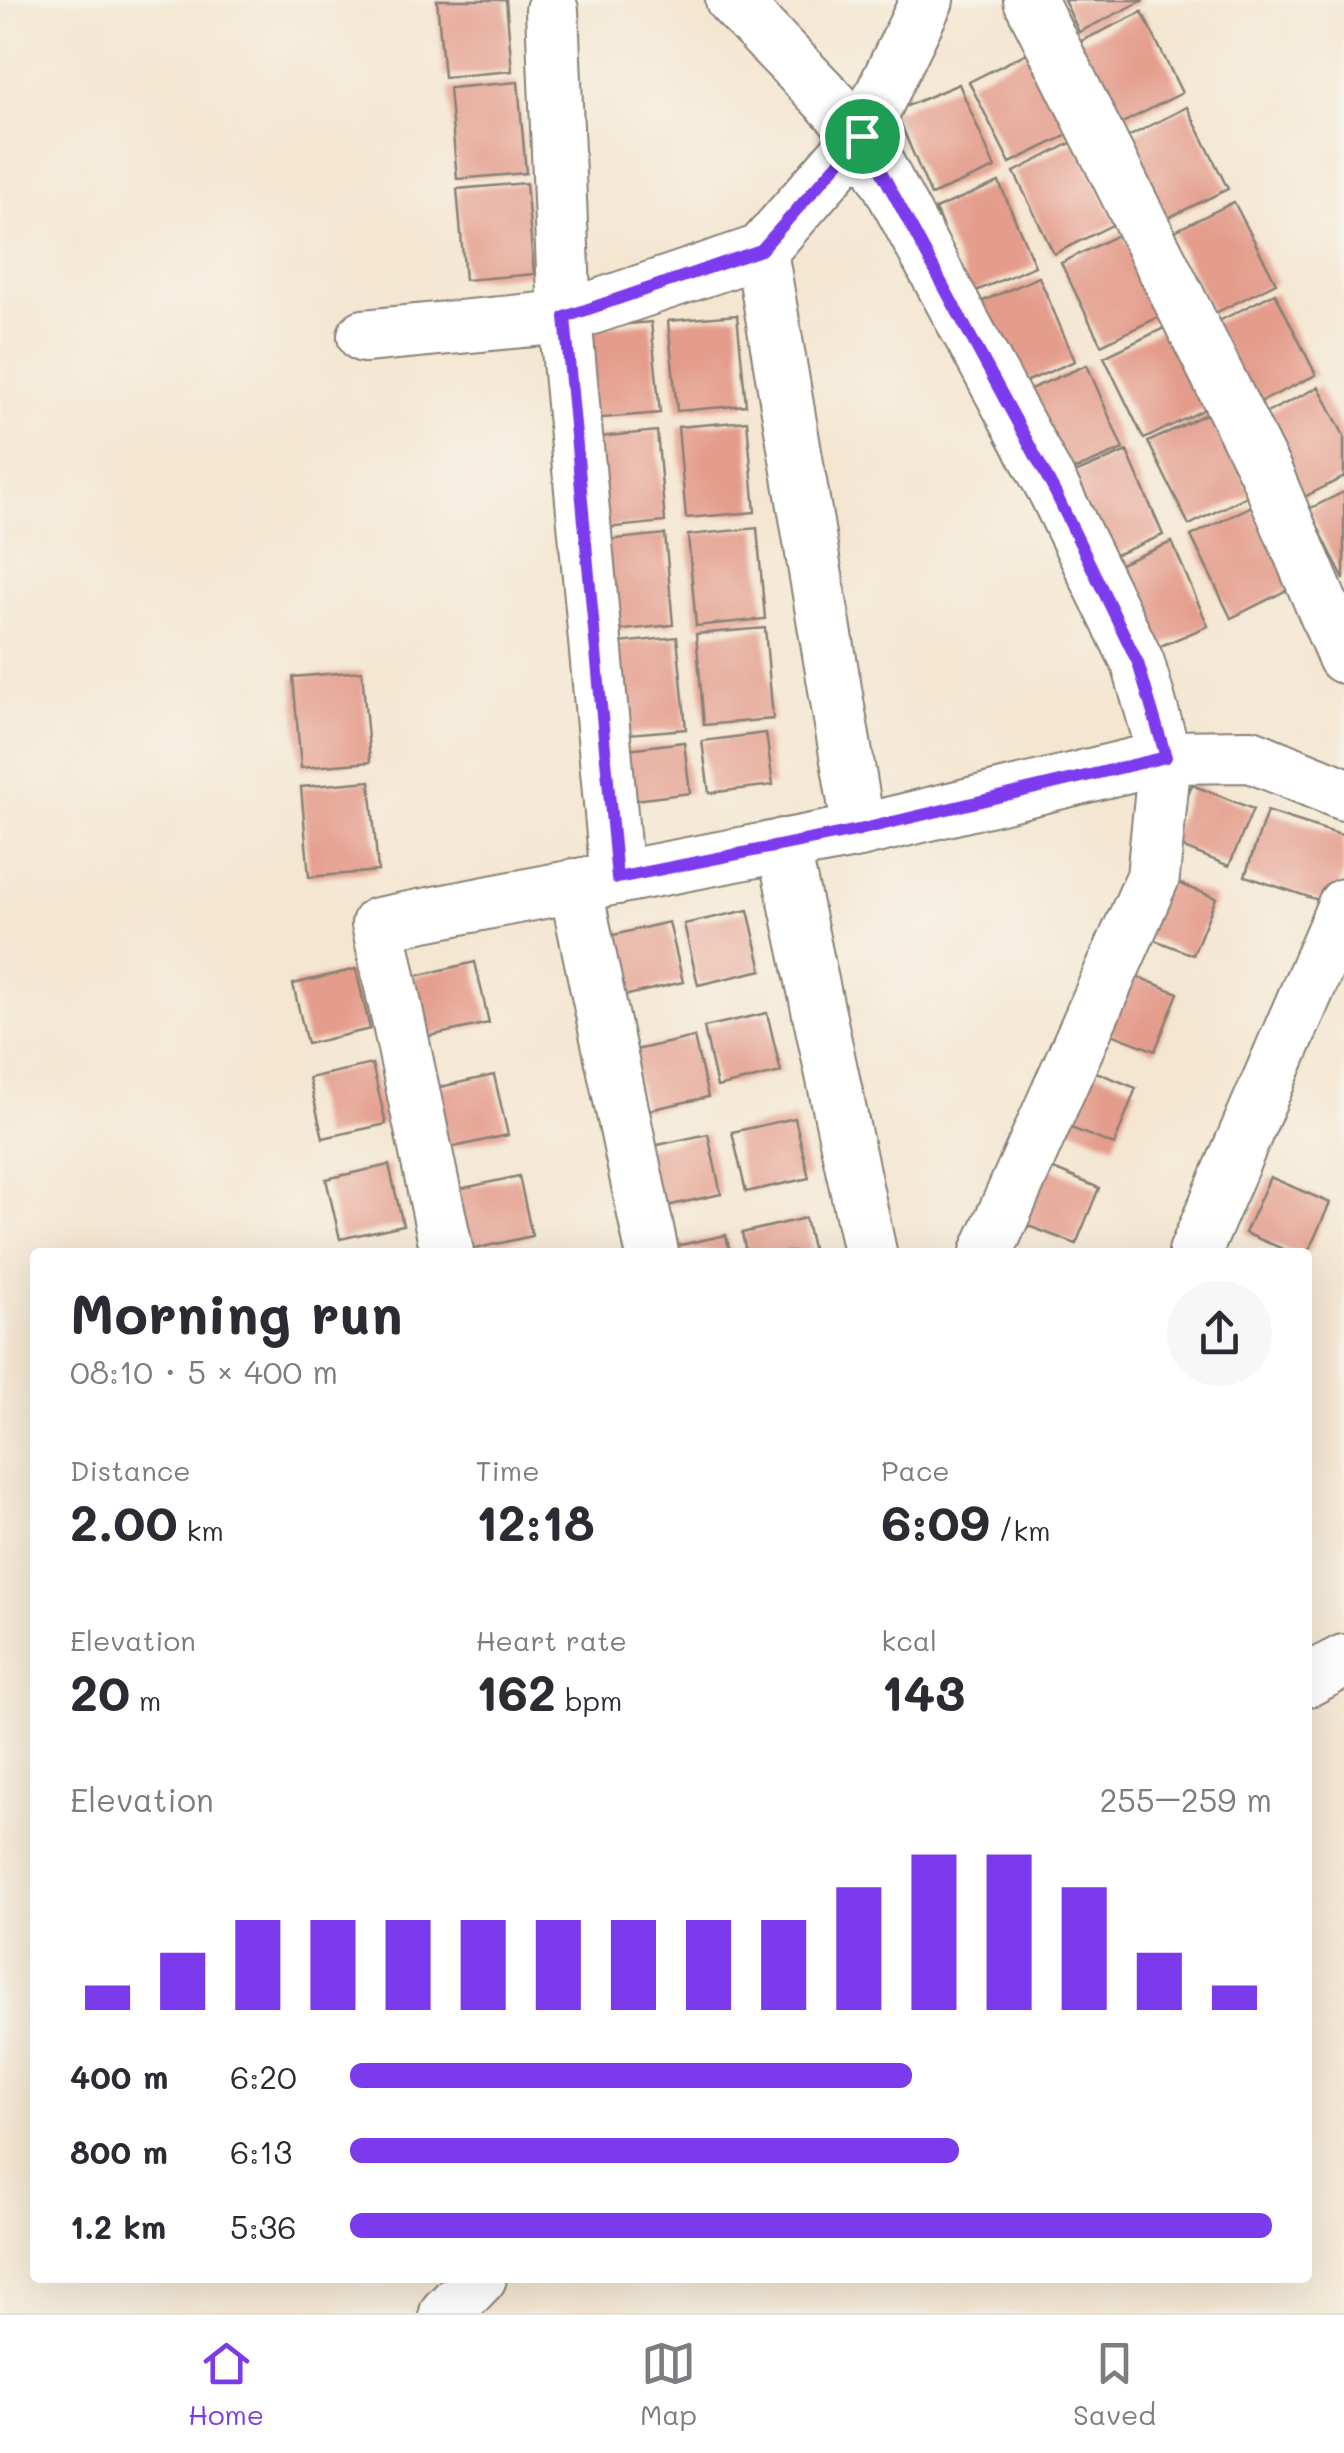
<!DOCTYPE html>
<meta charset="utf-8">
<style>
:root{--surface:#fff;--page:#f7f7f7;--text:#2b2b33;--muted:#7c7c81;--line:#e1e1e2;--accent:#7c3aed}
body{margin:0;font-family:Mali,sans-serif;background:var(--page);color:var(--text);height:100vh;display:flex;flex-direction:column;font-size:38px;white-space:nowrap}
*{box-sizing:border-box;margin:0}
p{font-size:32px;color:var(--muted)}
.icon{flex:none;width:55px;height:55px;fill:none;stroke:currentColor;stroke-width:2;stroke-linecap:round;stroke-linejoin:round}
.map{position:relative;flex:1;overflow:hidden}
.details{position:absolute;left:30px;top:1248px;width:1282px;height:1035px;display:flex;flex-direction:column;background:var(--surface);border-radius:10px;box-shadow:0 10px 40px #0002}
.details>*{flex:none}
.pin{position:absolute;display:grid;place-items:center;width:85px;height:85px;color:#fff;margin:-42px;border:5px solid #fff;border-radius:50%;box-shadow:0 2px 10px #0007}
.round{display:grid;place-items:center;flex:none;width:105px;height:105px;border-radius:52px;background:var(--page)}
.summary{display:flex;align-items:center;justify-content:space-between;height:170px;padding:0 40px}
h1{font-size:55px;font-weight:800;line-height:75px}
.figures{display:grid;grid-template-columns:repeat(3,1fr);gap:15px;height:170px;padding:10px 40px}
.figures div{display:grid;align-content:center}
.figures b{font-size:50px;font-weight:800}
.figures small{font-size:28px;font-weight:400}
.figures p{font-size:28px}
.chart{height:280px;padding:20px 40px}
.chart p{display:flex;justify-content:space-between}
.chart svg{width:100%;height:180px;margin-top:10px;stroke:var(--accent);stroke-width:6}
ul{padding:0 40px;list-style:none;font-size:32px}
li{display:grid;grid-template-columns:160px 120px 1fr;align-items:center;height:75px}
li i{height:25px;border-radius:12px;background:var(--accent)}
.menu{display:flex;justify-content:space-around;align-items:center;height:140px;border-top:2px solid var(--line);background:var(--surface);font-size:28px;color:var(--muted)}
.menu a{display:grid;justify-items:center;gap:5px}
.menu .current{color:var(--accent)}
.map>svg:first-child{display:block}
.building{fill:#e49c8c}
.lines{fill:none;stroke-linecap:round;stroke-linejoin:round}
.minor-casing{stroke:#888176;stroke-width:56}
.minor{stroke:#fff;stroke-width:52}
.route-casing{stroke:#fff;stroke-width:20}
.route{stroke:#7c3aed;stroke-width:12}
</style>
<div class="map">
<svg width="1344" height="2313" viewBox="0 0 1344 2313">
<rect width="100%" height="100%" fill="#f7f3e8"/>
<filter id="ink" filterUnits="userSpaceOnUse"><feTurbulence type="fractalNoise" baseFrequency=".01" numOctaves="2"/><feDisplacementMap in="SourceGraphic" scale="20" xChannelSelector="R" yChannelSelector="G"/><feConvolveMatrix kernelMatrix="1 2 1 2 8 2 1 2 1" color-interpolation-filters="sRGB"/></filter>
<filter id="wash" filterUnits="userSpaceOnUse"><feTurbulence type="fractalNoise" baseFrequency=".0048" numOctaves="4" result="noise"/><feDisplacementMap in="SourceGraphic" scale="40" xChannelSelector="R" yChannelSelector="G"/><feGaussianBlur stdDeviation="2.25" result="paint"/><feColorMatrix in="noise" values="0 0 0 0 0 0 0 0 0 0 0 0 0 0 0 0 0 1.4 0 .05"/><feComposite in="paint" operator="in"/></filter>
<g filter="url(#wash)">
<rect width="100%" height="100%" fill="#f4e6d1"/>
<g id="blocks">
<g class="building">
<polygon points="437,0 506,0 512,71 444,77"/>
<polygon points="1064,0 1144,0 1079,32"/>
<polygon points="1142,12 1182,93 1120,124 1079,42"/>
<polygon points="1031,51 1072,133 1010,163 969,82"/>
<polygon points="518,82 526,173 457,179 449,88"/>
<polygon points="959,84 995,168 931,195 895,111"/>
<polygon points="1187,107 1228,189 1166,219 1126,138"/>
<polygon points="1075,141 1116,223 1054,254 1014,172"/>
<polygon points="999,182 1035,266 971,293 935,209"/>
<polygon points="526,183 534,274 465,280 457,189"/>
<polygon points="1234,202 1276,283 1213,314 1173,232"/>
<polygon points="1122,233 1163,315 1101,345 1061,263"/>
<polygon points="1039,277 1075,361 1011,388 976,304"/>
<polygon points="1275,293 1316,375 1254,405 1213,324"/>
<polygon points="737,315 746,405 677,411 668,321"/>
<polygon points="651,322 660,413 591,419 582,328"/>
<polygon points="1166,327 1207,408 1144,439 1104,357"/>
<polygon points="1087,365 1123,449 1059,476 1023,392"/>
<polygon points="1319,387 1344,436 1344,477 1298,500 1258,417"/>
<polygon points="1210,412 1251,494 1189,525 1148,442"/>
<polygon points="747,421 755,512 686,518 678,427"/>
<polygon points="657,431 665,522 597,529 588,438"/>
<polygon points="1127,451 1163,535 1099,562 1063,478"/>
<polygon points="1344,492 1344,580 1309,509"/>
<polygon points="1252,506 1293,587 1231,618 1191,536"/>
<polygon points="757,528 765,619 696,626 688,535"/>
<polygon points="665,534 673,625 605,632 596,541"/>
<polygon points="1172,542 1208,626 1144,653 1108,569"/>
<polygon points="765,628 773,719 704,725 696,634"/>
<polygon points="677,637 686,729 617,735 609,644"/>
<polygon points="362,671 370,762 301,768 293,677"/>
<polygon points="766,733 773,785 709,793 702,741"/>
<polygon points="684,742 690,793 627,801 620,750"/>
<polygon points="370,781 378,871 309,877 301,787"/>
<polygon points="1192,785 1253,809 1229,866 1169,842"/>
<polygon points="1267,811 1344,836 1344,871 1333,905 1245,876"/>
<polygon points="1155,874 1216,898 1193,955 1132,931"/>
<polygon points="748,910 762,970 698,985 684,924"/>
<polygon points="669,922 683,982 619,997 605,937"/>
<polygon points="475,962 489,1023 425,1037 412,977"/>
<polygon points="356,969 370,1029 307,1044 293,984"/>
<polygon points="1118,969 1178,993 1155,1051 1094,1027"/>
<polygon points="767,1013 781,1072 717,1087 704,1027"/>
<polygon points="694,1037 708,1097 644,1111 631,1051"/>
<polygon points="372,1064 386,1124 323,1138 309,1078"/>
<polygon points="1076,1064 1136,1088 1114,1145 1053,1121"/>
<polygon points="494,1075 508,1135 445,1149 431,1089"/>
<polygon points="795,1118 809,1178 746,1192 732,1132"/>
<polygon points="708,1134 721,1194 658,1208 644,1148"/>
<polygon points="1039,1163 1099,1188 1076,1244 1015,1221"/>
<polygon points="389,1165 403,1225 340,1239 326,1179"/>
<polygon points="519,1176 532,1236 469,1250 455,1190"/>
<polygon points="1270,1177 1330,1203 1308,1252 1290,1252 1245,1233"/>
<polygon points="805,1218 813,1252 746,1252 742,1233"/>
<polygon points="726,1235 730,1252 663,1252 662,1249"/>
</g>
</g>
</g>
<g filter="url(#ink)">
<use href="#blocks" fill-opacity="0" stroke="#888176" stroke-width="2.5"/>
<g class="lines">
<defs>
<g id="minor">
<polyline points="732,0 862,135 1055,492 1138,663 1165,757 1153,877 987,1252"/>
<polyline points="1030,0 1266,473 1344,657"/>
<polyline points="552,10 565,317 617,878"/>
<polyline points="761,251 859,831"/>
<polyline points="364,336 565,317 761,251 862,135 927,0"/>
<polyline points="783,845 870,1252"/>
<polyline points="575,885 652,1252"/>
<polyline points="447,1252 378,924 859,831 1165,757 1251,756 1344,794"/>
<polyline points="1195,1252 1344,905"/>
<polyline points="1308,1680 1344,1661"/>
<polyline points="446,2313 480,2278"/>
</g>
</defs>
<use href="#minor" class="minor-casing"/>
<use href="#minor" class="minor"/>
</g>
</g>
<g class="lines" filter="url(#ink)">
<defs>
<polygon id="route" points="862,136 1055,492 1138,663 1166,757 859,830 617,878 565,317 761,250"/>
</defs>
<use href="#route" class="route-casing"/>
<use href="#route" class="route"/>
</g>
</svg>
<div class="pin" style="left:862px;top:136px;background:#1e9e55"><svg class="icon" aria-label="arrive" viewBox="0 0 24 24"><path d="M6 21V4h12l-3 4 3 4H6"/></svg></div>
<section class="details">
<div class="summary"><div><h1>Morning run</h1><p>08:10 · 5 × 400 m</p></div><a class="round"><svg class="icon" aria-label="share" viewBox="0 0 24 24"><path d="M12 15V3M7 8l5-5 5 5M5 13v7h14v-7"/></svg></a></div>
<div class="figures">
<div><p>Distance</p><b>2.00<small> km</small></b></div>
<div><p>Time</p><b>12:18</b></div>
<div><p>Pace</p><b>6:09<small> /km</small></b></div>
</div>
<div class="figures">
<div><p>Elevation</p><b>20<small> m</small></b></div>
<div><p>Heart rate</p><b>162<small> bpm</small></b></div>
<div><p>kcal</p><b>143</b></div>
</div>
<div class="chart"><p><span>Elevation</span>255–259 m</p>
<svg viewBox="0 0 160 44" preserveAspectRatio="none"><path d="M5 44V38M15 44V30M25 44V22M35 44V22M45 44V22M55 44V22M65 44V22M75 44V22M85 44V22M95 44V22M105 44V14M115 44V6M125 44V6M135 44V14M145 44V30M155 44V38"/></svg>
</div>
<ul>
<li><b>400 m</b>6:20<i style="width:61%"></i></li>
<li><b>800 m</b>6:13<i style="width:66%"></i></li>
<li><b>1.2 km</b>5:36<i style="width:100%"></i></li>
</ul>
</section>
</div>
<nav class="menu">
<a class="current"><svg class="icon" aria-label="home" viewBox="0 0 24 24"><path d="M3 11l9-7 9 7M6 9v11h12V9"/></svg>Home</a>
<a><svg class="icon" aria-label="map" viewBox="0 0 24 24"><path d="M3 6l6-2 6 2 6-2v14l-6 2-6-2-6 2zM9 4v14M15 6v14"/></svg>Map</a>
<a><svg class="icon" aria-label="saved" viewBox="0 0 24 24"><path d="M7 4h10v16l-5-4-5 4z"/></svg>Saved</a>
</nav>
